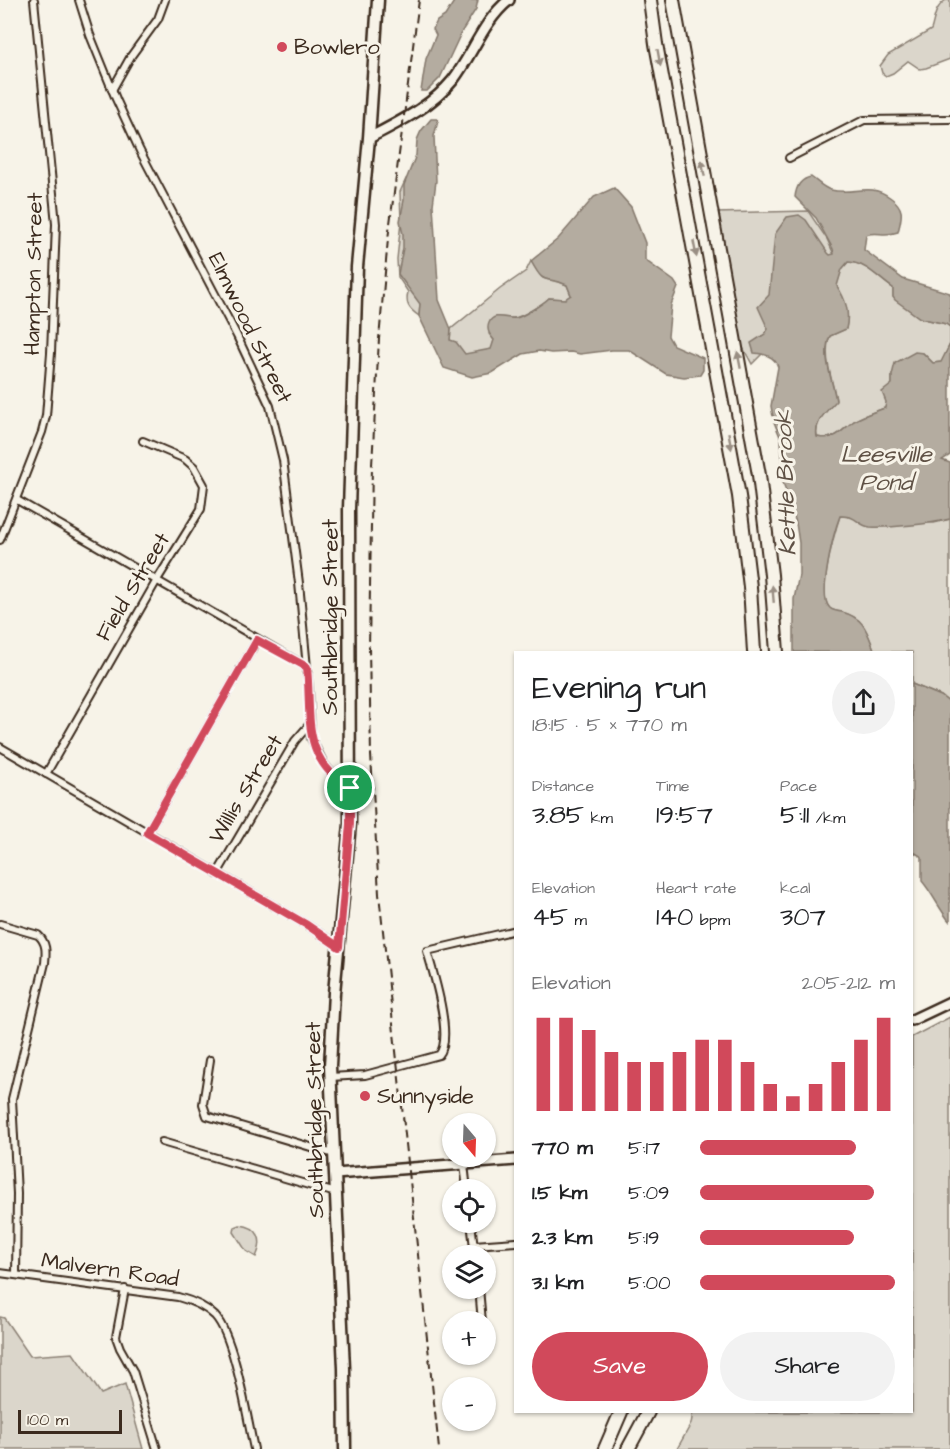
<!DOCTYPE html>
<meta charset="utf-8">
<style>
:root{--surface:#fff;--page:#f2f2f2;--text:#202124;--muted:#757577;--accent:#d1495b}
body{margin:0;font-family:"Architects Daughter",sans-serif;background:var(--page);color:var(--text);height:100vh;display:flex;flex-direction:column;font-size:22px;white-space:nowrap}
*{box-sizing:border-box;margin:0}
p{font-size:20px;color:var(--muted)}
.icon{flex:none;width:33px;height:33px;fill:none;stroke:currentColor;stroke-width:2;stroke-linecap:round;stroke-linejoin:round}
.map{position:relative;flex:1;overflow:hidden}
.sheet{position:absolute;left:514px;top:651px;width:399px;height:762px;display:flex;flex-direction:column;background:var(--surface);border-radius:0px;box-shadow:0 2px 4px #0004}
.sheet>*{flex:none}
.needle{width:39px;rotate:161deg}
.controls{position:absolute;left:442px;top:1113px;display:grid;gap:12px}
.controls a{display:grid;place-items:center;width:54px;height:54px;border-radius:50%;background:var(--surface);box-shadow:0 2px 4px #0004;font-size:30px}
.scale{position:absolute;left:18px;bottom:15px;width:104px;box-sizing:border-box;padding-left:6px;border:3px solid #3b2a1e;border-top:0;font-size:16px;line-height:21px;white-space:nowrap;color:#3b2a1e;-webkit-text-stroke:4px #f7f3e8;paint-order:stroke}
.pin{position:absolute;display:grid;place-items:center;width:51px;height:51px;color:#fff;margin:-26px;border:3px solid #fff;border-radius:50%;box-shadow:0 2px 6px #0007}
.round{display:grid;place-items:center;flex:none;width:63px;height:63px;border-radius:32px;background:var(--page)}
.summary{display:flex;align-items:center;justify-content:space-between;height:102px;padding:0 18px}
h1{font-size:33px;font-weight:600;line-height:45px}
.metrics{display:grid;grid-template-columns:repeat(3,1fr);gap:9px;height:102px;padding:6px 18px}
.metrics div{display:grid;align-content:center}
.metrics b{font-size:26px;font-weight:600}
.metrics small{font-size:16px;font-weight:400}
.metrics p{font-size:16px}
.chart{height:168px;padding:12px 18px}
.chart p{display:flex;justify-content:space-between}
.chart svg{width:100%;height:108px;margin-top:6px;stroke:var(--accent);stroke-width:6}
.action{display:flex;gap:12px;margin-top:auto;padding:12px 18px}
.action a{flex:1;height:69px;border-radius:36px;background:var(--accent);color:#fff;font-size:24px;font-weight:600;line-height:69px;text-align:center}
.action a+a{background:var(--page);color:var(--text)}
ul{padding:0 18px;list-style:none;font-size:20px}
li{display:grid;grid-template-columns:96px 72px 1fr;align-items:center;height:45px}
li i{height:15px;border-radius:8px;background:var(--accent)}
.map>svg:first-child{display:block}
.green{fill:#dbd6cb;stroke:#8b8074;stroke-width:1.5}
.water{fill:#b4aca0;stroke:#84786c;stroke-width:1.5}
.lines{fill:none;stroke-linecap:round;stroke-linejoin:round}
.street-casing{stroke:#3b2a1e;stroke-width:10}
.secondary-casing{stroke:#3b2a1e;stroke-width:14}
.primary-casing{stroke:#3b2a1e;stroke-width:15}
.highway-casing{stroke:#3b2a1e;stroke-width:16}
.street{stroke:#f7f3e8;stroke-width:6}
.secondary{stroke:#f7f3e8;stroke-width:9}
.primary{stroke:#f7f3e8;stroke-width:10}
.highway{stroke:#f7f3e8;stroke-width:12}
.rail{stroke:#3b2a1e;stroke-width:2;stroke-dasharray:9 4.5;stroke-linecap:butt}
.oneway{fill:#998e83}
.route-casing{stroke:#fff;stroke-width:12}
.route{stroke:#d1495b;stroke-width:8}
.poi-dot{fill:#d1495b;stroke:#f7f3e8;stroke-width:2}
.labels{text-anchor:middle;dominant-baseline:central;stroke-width:6;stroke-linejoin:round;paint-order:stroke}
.poi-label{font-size:22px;fill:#3b2a1e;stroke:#f7f3e8;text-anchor:start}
.street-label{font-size:22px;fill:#3b2a1e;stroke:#f7f3e8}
.water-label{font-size:24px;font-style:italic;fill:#5f5145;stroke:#f7f3e8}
</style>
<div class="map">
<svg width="950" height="1449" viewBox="0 0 950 1449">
<rect width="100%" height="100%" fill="#f7f3e8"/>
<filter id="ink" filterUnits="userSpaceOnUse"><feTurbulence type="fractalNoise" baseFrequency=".0167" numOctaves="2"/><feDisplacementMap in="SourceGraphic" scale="12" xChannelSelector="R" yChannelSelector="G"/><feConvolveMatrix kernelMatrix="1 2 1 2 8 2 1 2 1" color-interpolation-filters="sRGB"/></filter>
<g filter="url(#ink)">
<g class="green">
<path d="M946,0H950V59L926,68L920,69L908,61L893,73L886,76L882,73L880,66L888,55L931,30C935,18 934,8 946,0Z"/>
<path d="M406,179L408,181L420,304L419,316C409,309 405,304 408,292L398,277L397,259L401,222L400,192Z"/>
<polygon points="808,211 827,239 836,259 775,341 752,364 741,344 715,213"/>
<path d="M531,261C547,289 544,274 567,285L571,295L565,299L549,298C543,304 521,318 513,318C508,318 502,317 497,317L489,334L494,340L492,351L460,357L450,340L451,329L500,289L526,271Z"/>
<path d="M848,262C867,263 878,278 893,288V297L920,318L946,324L950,327V344L942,362L933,363L923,353L892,375V384L885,408C874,412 864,415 854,421C840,431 837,441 817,437C814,421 826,412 836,400C833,381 822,355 830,336L846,329C849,313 846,300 836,286L842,269Z"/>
<path d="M840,516L934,523L950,519V703L941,696L912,684V652H875C867,632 865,619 842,612C838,611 831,611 829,607C817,595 835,531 840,516Z"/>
<polygon points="950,1017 950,1449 677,1449 691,1424 693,1412 912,1412 912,1037"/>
<path d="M240,1225C259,1227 264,1240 256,1257L246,1251L234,1232L235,1227Z"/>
<polygon points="0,1317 4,1318 30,1356 73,1353 101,1394 125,1384 143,1449 0,1449"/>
</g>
<g class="water">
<polygon points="455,0 478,0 476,9 462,31 440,78 427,91 421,91 426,59 436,35 433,29 437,21 445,16"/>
<path d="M431,119H437L438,121L434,136L436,181L433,205L439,300L451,329L450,340L456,342L465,354L491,349L494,340C490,335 486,330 489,323C494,311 507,320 516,318C522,317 544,303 549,298L565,299L571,295L567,285C544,274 546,289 531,261L558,239L594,197L614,188L631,207L645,243V260L674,281L678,287L671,305L668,336L673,345L703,358V370L700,375L684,377L666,374L629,350H612L580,354L571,352L551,353L539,351L523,354L492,373L472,377L444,368L419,316L420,304L398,274L403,248V234L400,221L404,200V185L416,155L417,140L421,131Z"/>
<path d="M811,177C817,181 823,188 831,190C854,196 869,181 891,198C905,208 902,216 898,232C884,237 877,231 866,235L864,250L903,279L950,293V327L946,324L920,318L895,300L893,297V288C878,278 867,263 848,262L842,269L837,286C846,300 850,312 846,329L830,336C821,355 833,381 836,401C827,411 814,421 817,437C837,441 840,431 854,421C864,415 874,412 885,408L886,402L882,392L892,384V375L895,363L915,352L923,353L933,363L941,362L950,344V455L942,460L950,463V519C930,524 890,528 870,527C858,526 857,515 840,516C834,531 818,595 829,607C831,611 838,611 842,612C865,618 867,632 875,652H794V599L799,575V543L796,523L783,482L781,439L774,422L771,406L778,367C775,356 764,354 754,353L751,343L765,334L768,329L758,307L769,295L775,234L787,217L799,215L806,220L828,253L830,255L834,254L833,249L816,218L795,197C796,188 800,179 811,177Z"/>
<path d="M912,684L941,696L950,703V922C939,909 933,894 922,881V857L912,851Z"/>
</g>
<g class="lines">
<defs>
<g id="street">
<polyline points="79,0 90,35 116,99 140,151 237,336 270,406 283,460 299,583 309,689 311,738 324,764 338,781 350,788"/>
<polyline points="112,90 131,56 158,19 165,0"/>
<polyline points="789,158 864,120 950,119"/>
<polyline points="17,500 307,667"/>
<polyline points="0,540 42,432 46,416 51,353 56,224 34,0"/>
<polyline points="0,747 307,925 338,946"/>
<polyline points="46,774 157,580 201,509 204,485 194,467 185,459 143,441"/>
<polyline points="147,833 257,640"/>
<polyline points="217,874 295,741 309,725"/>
<path d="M0,924L38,935C47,943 46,952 45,963L12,1099L17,1194L16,1275"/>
<polyline points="210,1060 203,1104 207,1116 334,1154"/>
<path d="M330,1077L365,1075L439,1055C454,1038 433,972 427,951L516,930"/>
<polyline points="162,1142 336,1193"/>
<polyline points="464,1164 467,1190"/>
<polyline points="471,1222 475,1256"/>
<polyline points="474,1245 516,1242"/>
<path d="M0,1273L178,1297C193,1301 205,1306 215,1316C235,1338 247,1418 254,1449"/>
<polyline points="479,1288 482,1322"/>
<polyline points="125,1289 116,1337 120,1348 133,1371 157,1449"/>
</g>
<g id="secondary">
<path d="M369,138C399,122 431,107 453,80C473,54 483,21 509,0"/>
<polyline points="912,1020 950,1002"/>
<polyline points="335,1174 516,1160"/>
</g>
<polyline id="primary" points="345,1449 344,1368 330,1066 334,993 350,824 349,509 357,267 369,138 378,0"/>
<g id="highway">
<polyline points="650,0 656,44 739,496 750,587 754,652"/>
<polyline points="673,0 759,475 771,575 777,652"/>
<polyline points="605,1449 621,1412"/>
<polyline points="628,1449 648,1412"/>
</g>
</defs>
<use href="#street" class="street-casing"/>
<use href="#secondary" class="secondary-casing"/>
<use href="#primary" class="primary-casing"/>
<use href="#highway" class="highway-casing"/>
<use href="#street" class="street"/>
<use href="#secondary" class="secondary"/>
<use href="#primary" class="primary"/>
<use href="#highway" class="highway"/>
<polyline class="rail" points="419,0 388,239 379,339 372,465 369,648 371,755 379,894 439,1449"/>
</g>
<defs><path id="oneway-solid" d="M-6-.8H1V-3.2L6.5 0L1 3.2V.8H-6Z" transform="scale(1.5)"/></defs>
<g class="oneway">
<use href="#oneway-solid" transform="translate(659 58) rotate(80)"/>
<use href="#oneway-solid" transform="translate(703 168) rotate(-101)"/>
<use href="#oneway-solid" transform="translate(695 249) rotate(79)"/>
<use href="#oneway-solid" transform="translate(739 360) rotate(-101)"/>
<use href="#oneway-solid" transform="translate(730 441) rotate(80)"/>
<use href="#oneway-solid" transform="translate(773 594) rotate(-95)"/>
</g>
</g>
<g class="lines" filter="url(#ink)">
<defs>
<path id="route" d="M257,640L307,667C312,716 300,758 350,788V824L339,947L307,925L147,833Z"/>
</defs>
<use href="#route" class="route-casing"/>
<use href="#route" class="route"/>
</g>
<g class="poi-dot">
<circle cx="282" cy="47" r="6"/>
<circle cx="365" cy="1096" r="6"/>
</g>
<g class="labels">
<g class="poi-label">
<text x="294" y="47">Bowlero</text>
<text x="377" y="1096">Sunnyside</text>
</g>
<g class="street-label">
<text transform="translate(34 274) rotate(-89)">Hampton Street</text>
<text transform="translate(250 328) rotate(64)">Elmwood Street</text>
<text transform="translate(133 587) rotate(-59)">Field Street</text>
<text transform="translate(330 617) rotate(-90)">Southbridge Street</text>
<text transform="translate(246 789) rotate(-59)">Willis Street</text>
<text transform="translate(315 1120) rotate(-91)">Southbridge Street</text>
<text transform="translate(110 1270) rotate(8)">Malvern Road</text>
</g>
<g class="water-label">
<text x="886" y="455">Leesville<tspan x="886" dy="28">Pond</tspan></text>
<text transform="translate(786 483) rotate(-92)">Kettle Brook</text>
</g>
</g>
</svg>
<div class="controls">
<a><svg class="needle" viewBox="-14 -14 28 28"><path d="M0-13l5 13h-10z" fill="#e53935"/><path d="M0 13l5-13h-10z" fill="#757577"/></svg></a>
<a><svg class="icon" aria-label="locate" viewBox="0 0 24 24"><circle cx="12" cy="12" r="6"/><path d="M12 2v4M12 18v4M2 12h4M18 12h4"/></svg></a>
<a><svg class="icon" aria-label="layers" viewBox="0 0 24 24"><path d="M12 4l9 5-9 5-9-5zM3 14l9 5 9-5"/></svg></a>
<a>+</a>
<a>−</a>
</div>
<div class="scale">100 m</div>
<div class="pin" style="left:350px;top:788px;background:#1e9e55"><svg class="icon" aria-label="arrive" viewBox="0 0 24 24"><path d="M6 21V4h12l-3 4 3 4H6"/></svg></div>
<section class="sheet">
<div class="summary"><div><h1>Evening run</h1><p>18:15 · 5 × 770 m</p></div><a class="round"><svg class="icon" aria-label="share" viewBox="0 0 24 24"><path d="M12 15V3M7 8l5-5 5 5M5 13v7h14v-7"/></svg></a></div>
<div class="metrics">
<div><p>Distance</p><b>3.85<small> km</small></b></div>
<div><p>Time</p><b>19:57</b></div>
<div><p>Pace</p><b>5:11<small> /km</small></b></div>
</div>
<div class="metrics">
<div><p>Elevation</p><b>45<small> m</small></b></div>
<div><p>Heart rate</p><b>140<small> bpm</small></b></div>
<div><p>kcal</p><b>307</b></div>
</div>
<div class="chart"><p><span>Elevation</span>205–212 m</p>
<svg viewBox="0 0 160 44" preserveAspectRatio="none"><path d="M5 44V6M15 44V6M25 44V11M35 44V20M45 44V24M55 44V24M65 44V20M75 44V15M85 44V15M95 44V24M105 44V33M115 44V38M125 44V33M135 44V24M145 44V15M155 44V6"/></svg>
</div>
<ul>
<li><b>770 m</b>5:17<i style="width:80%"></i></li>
<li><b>1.5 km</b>5:09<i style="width:89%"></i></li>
<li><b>2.3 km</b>5:19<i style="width:79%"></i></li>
<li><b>3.1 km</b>5:00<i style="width:100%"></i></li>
</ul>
<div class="action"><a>Save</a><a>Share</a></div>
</section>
</div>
